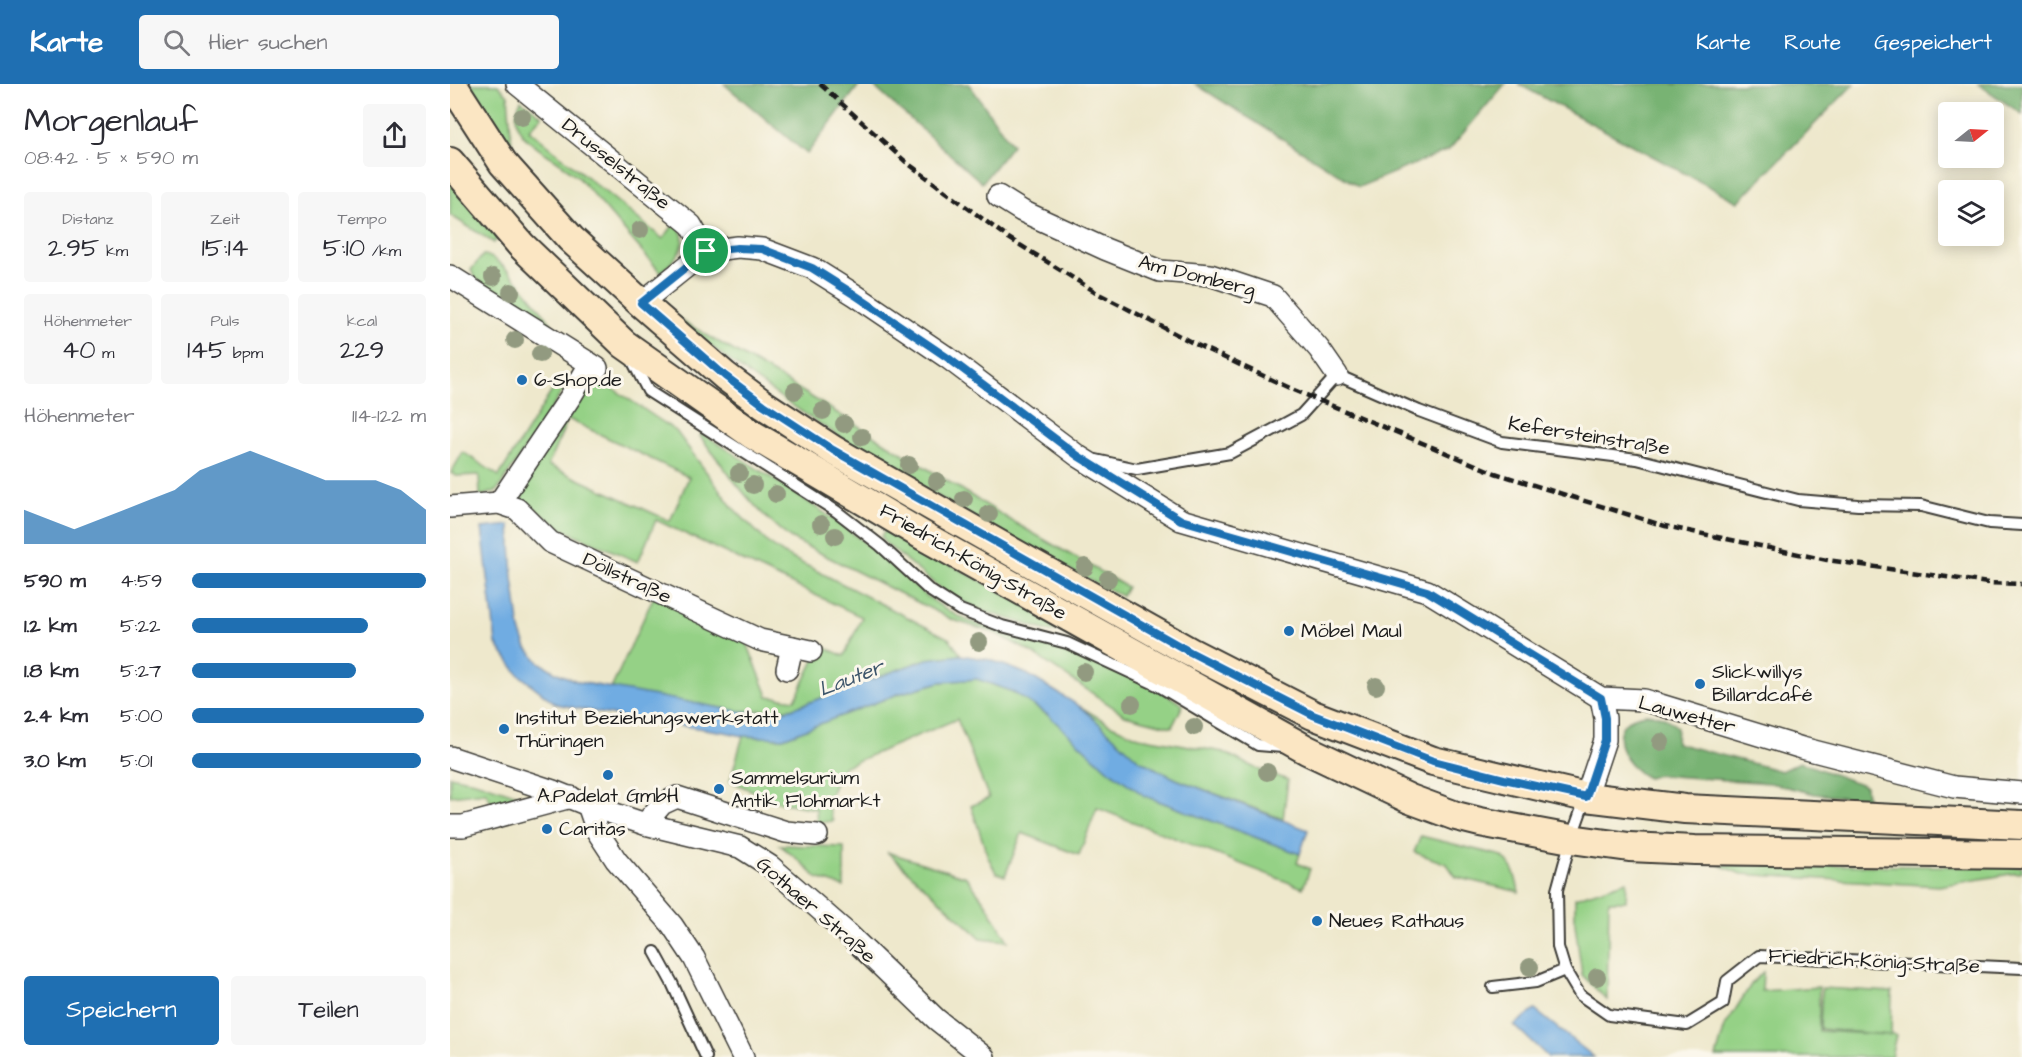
<!DOCTYPE html>
<html lang="de">
<meta charset="utf-8">
<style>
:root{--surface:#fff;--page:#f7f7f7;--text:#2b2b33;--muted:#7c7c81;--accent:#1f6fb2}
body{margin:0;font-family:"Architects Daughter",sans-serif;background:var(--page);color:var(--text);height:100vh;display:flex;flex-direction:column;font-size:22px;white-space:nowrap}
*{box-sizing:border-box;margin:0}
p{font-size:20px;color:var(--muted)}
.icon{flex:none;width:33px;height:33px;fill:none;stroke:currentColor;stroke-width:2;stroke-linecap:round;stroke-linejoin:round}
.map{position:relative;flex:1;overflow:hidden}
.panel{display:flex;flex-direction:column;background:var(--surface);width:450px}
.panel>*{flex:none}
.needle{width:39px;rotate:72deg}
.fabs{position:absolute;left:1488px;top:18px;display:grid;gap:12px}
.fabs a{display:grid;place-items:center;width:66px;height:66px;border-radius:6px;background:var(--surface);box-shadow:0 3px 15px #0003;font-size:30px}
.pin{position:absolute;display:grid;place-items:center;width:51px;height:51px;color:#fff;margin:-26px;border:3px solid #fff;border-radius:50%;box-shadow:0 2px 6px #0007}
.round{display:grid;place-items:center;flex:none;width:63px;height:63px;border-radius:6px;background:var(--page)}
.summary{display:flex;align-items:center;justify-content:space-between;height:102px;padding:0 24px}
h1{font-size:33px;font-weight:600;line-height:45px}
.metrics{display:grid;grid-template-columns:repeat(3,1fr);gap:9px;height:102px;padding:6px 24px}
.metrics div{display:grid;align-content:center;border-radius:6px;background:var(--page);text-align:center}
.metrics b{font-size:26px;font-weight:600}
.metrics small{font-size:16px;font-weight:400}
.metrics p{font-size:16px}
.chart{height:168px;padding:12px 24px}
.chart p{display:flex;justify-content:space-between}
.chart svg{width:100%;height:108px;margin-top:6px;fill:var(--accent);opacity:.7}
.primary-button{display:flex;gap:12px;margin-top:auto;padding:12px 24px}
.primary-button a{flex:1;height:69px;border-radius:6px;background:var(--accent);color:#fff;font-size:24px;font-weight:600;line-height:69px;text-align:center}
.primary-button a+a{background:var(--page);color:var(--text)}
ul{padding:0 24px;list-style:none;font-size:20px}
li{display:grid;grid-template-columns:96px 72px 1fr;align-items:center;height:45px}
li i{height:15px;border-radius:8px;background:var(--accent)}
header{display:flex;align-items:center;gap:36px;box-sizing:border-box;height:84px;padding:0 30px;background:var(--accent);color:#fff}
header strong{font-size:28px}
nav{display:flex;gap:33px;margin-inline-start:auto;font-size:21px}
.search{width:420px;height:54px;background:var(--page);display:flex;align-items:center;gap:15px;box-sizing:border-box;padding:0 21px;border-radius:6px;color:var(--muted);font-size:22px}
main{display:flex;flex:1;min-height:0}
.map>svg:first-child{display:block}
.green{fill:#95d186;stroke:#587651;stroke-width:1.5;fill-rule:evenodd}
.forest{fill:#78b373;stroke:#4a6848;stroke-width:1.5}
.water{fill:#70ace2;stroke:#46647f;stroke-width:1.5}
.lines{fill:none;stroke-linecap:round;stroke-linejoin:round}
.lane-casing{stroke:#3c3b36;stroke-width:14}
.street-casing{stroke:#3c3b36;stroke-width:24}
.secondary-casing{stroke:#3c3b36;stroke-width:32}
.lane{stroke:#fff;stroke-width:10}
.street{stroke:#fff;stroke-width:21}
.secondary{stroke:#fbe6c3;stroke-width:28}
.rail{stroke:#1c1c1c;stroke-width:4.5;stroke-dasharray:9 4.5;stroke-linecap:butt}
.tree{fill:#929a80}
.route-casing{stroke:#fff;stroke-width:12}
.route{stroke:#1f6fb2;stroke-width:8}
.poi-dot{fill:#1f6fb2;stroke:#fbf7ec;stroke-width:2}
.labels{text-anchor:middle;dominant-baseline:central;stroke-width:6;stroke-linejoin:round;paint-order:stroke}
.street-label{font-size:20px;fill:#1c1c1c;stroke:#fbf7ec}
.poi-label{font-size:20px;fill:#1c1c1c;stroke:#fbf7ec;text-anchor:start}
.water-label{font-size:21px;font-style:italic;fill:#3e566b;stroke:#fbf7ec}
</style>
<header>
<strong>Karte</strong>
<div class="search"><svg class="icon" aria-label="search" viewBox="0 0 24 24"><circle cx="10" cy="10" r="6"/><path d="M15 15l6 6"/></svg>Hier suchen</div>
<nav><a>Karte</a><a>Route</a><a>Gespeichert</a></nav>
</header>
<main>
<section class="panel">
<div class="summary"><div><h1>Morgenlauf</h1><p>08:42 · 5 × 590 m</p></div><a class="round"><svg class="icon" aria-label="share" viewBox="0 0 24 24"><path d="M12 15V3M7 8l5-5 5 5M5 13v7h14v-7"/></svg></a></div>
<div class="metrics">
<div><p>Distanz</p><b>2.95<small> km</small></b></div>
<div><p>Zeit</p><b>15:14</b></div>
<div><p>Tempo</p><b>5:10<small> /km</small></b></div>
</div>
<div class="metrics">
<div><p>Höhenmeter</p><b>40<small> m</small></b></div>
<div><p>Puls</p><b>145<small> bpm</small></b></div>
<div><p>kcal</p><b>229</b></div>
</div>
<div class="chart"><p><span>Höhenmeter</span>114–122 m</p>
<svg viewBox="0 0 160 44" preserveAspectRatio="none"><path d="M0 44V30L10 34L20 38L30 34L40 30L50 26L60 22L70 14L80 10L90 6L100 10L110 14L120 18L130 18L140 18L150 22L160 30V44z"/></svg>
</div>
<ul>
<li><b>590 m</b>4:59<i style="width:100%"></i></li>
<li><b>1.2 km</b>5:22<i style="width:75%"></i></li>
<li><b>1.8 km</b>5:27<i style="width:70%"></i></li>
<li><b>2.4 km</b>5:00<i style="width:99%"></i></li>
<li><b>3.0 km</b>5:01<i style="width:98%"></i></li>
</ul>
<div class="primary-button"><a>Speichern</a><a>Teilen</a></div>
</section>
<div class="map">
<svg width="1572" height="973" viewBox="0 0 1572 973">
<rect width="100%" height="100%" fill="#fbf7ec"/>
<filter id="ink" filterUnits="userSpaceOnUse"><feTurbulence type="fractalNoise" baseFrequency=".0167" numOctaves="2"/><feDisplacementMap in="SourceGraphic" scale="12" xChannelSelector="R" yChannelSelector="G"/><feConvolveMatrix kernelMatrix="1 2 1 2 8 2 1 2 1" color-interpolation-filters="sRGB"/></filter>
<filter id="wash" filterUnits="userSpaceOnUse"><feTurbulence type="fractalNoise" baseFrequency=".008" numOctaves="4" result="noise"/><feDisplacementMap in="SourceGraphic" scale="24" xChannelSelector="R" yChannelSelector="G"/><feGaussianBlur stdDeviation="1.35" result="paint"/><feColorMatrix in="noise" values="0 0 0 0 0 0 0 0 0 0 0 0 0 0 0 0 0 1.4 0 .05"/><feComposite in="paint" operator="in"/></filter>
<g filter="url(#wash)">
<rect width="100%" height="100%" fill="#eee8cc"/>
<g class="green">
<polygon points="17,0 47,0 58,11 62,63"/>
<path d="M71,16L92,32L79,46L213,155L225,139C244,158 225,175 211,189L128,93C121,88 115,83 109,78C86,63 54,48 71,16Z"/>
<polygon points="0,97 48,153 44,159 0,131"/>
<path d="M33,171C51,170 93,228 105,245L102,246L25,194L21,186Z"/>
<path d="M222,231L329,293L567,440L677,503L672,512C616,485 562,455 508,424C407,367 311,305 222,231Z"/>
<path d="M143,291L226,347L283,424L318,459L334,470L500,555L511,571L477,575L341,625L289,627L161,605L204,512L297,559L318,612L345,616L371,562L394,572L412,533L206,436L188,478L112,445L71,415L82,386ZM118,335L239,393L220,437L98,381Z"/>
<polygon points="105,302 113,307 47,407 30,412 29,391 6,392 1,389 13,368 49,392"/>
<path d="M252,349C306,385 363,418 414,458C446,483 473,515 510,533C543,548 580,553 614,565C655,579 698,597 733,621L722,643L675,631L579,567L547,550L503,536L340,454C303,426 278,389 250,352Z"/>
<polygon points="438,447 606,537 608,543 606,547 601,548 530,526 497,510 434,458 431,452 434,448"/>
<path d="M527,595L563,608L598,631L657,685L695,712L850,770L847,779L860,785L853,804L647,724L629,771L572,749L555,792L546,789L538,773L521,722L539,714L507,635L393,683C383,705 373,714 383,737L367,739L366,725L328,718L280,697L293,652L333,654L448,610L490,598Z"/>
<polygon points="631,623 659,640 689,653 773,668 807,685 838,696 833,735 726,695 689,676"/>
<polygon points="0,692 25,697 71,712 44,723 36,708 0,712"/>
<path d="M971,752L1052,772C1064,783 1066,793 1069,808L1006,793L997,780L964,768Z"/>
<polygon points="330,761 394,763 394,803 367,794 352,779"/>
<polygon points="437,768 516,793 537,821 558,857 531,854"/>
<polygon points="1267,780 1572,783 1572,788 1489,802 1291,790"/>
<polygon points="1177,797 1176,817 1159,817 1157,916 1132,891 1125,840 1125,814"/>
<polygon points="1313,888 1312,907 1369,903 1369,947 1440,951 1370,945 1372,904 1442,908 1441,950 1446,951 1441,973 1266,973 1275,942 1302,899"/>
</g>
<g class="forest">
<polygon points="274,0 410,0 357,70"/>
<polygon points="421,0 519,0 562,61 532,99"/>
<polygon points="745,0 1055,0 999,66 909,103"/>
<polygon points="1068,0 1404,0 1288,118"/>
<polygon points="1528,0 1572,0 1572,30"/>
<path d="M1196,630C1210,630 1217,634 1227,643L1226,659L1331,687L1350,678L1416,702L1417,716L1365,710L1320,699L1207,691L1198,694C1177,685 1155,648 1182,634C1186,632 1191,631 1196,630Z"/>
</g>
<g class="water">
<polygon points="60,441 63,494 70,546 77,564 89,578 107,589 129,598 288,627 317,630 341,625 477,575 511,571 541,576 577,590 631,623 689,676 726,695 858,746 850,770 695,712 657,685 598,631 563,608 527,595 490,598 448,610 333,654 293,652 275,648 171,633 106,620 68,590 46,560 32,444"/>
<polygon points="1085,926 1144,973 1098,973 1064,941"/>
</g>
</g>
<g filter="url(#ink)">
<g class="lines">
<defs>
<g id="lane">
<polyline points="182,276 198,307 386,427 430,461 479,506 510,526 552,542 617,559 707,601 808,661 833,663"/>
<polyline points="646,376 687,385 780,369 851,331 887,291 969,327 1052,358 1187,375 1348,416 1408,421 1471,422 1539,439 1572,441"/>
<polyline points="1136,713 1121,755 1107,806 1108,863 1115,886 1130,911 1159,931 1237,941 1273,919 1277,897 1309,872 1572,884"/>
<polyline points="205,868 222,899 256,973"/>
<polyline points="1043,903 1086,898 1115,886"/>
</g>
<g id="street">
<polyline points="67,0 241,141 256,167"/>
<polyline points="548,112 572,127 655,165 710,187 760,191 823,212 869,265 887,291"/>
<polyline points="0,192 147,284"/>
<polyline points="191,219 256,167 288,163 312,165 362,184 405,211 498,274 628,372 731,436 977,507 1151,614 1194,616 1352,664 1504,703 1572,709"/>
<polyline points="49,419 121,312 140,280"/>
<polyline points="0,423 49,419 67,425 100,458 310,556 361,567"/>
<polyline points="337,585 342,563"/>
<polyline points="0,673 103,707 138,721 195,740 290,763 320,782 397,849 486,935 534,973"/>
<polyline points="1136,713 1155,656 1155,634 1151,614"/>
<polyline points="138,721 147,747 166,776 222,841 244,874 293,973"/>
<polyline points="195,740 212,720 227,713 336,748 367,751"/>
<polyline points="0,742 13,742 121,713"/>
</g>
<g id="secondary">
<polyline points="2,0 53,79 121,155 191,219 275,292 314,321 383,366 583,480 740,568 863,631 983,677 1136,713 1235,725 1572,741"/>
<polyline points="0,78 71,161 174,260 303,351 472,451 857,666 960,715 1006,732 1030,738 1121,755 1179,763 1245,766 1572,770"/>
</g>
</defs>
<use href="#lane" class="lane-casing"/>
<use href="#street" class="street-casing"/>
<use href="#secondary" class="secondary-casing"/>
<use href="#lane" class="lane"/>
<use href="#street" class="street"/>
<use href="#secondary" class="secondary"/>
<polyline class="rail" points="370,0 456,78 557,153 649,210 745,260 844,306 1045,389 1215,442 1377,476 1538,499 1572,500"/>
</g>
<g class="tree">
<circle cx="72" cy="33" r="9"/>
<circle cx="190" cy="146" r="9"/>
<circle cx="43" cy="193" r="9"/>
<circle cx="61" cy="208" r="9"/>
<circle cx="65" cy="256" r="9"/>
<circle cx="90" cy="270" r="9"/>
<circle cx="345" cy="307" r="9"/>
<circle cx="373" cy="327" r="9"/>
<circle cx="394" cy="340" r="9"/>
<circle cx="412" cy="353" r="9"/>
<circle cx="459" cy="381" r="9"/>
<circle cx="289" cy="389" r="9"/>
<circle cx="487" cy="397" r="9"/>
<circle cx="303" cy="401" r="9"/>
<circle cx="326" cy="410" r="9"/>
<circle cx="514" cy="415" r="9"/>
<circle cx="539" cy="430" r="9"/>
<circle cx="371" cy="440" r="9"/>
<circle cx="385" cy="452" r="9"/>
<circle cx="635" cy="483" r="9"/>
<circle cx="658" cy="495" r="9"/>
<circle cx="529" cy="558" r="9"/>
<circle cx="634" cy="588" r="9"/>
<circle cx="926" cy="602" r="9"/>
<circle cx="682" cy="620" r="9"/>
<circle cx="744" cy="643" r="9"/>
<circle cx="1211" cy="658" r="9"/>
<circle cx="817" cy="688" r="9"/>
<circle cx="1080" cy="883" r="9"/>
<circle cx="1147" cy="893" r="9"/>
</g>
</g>
<g class="lines" filter="url(#ink)">
<defs>
<polygon id="route" points="288,164 312,165 362,184 405,211 498,274 628,372 731,436 977,507 1151,614 1155,634 1155,656 1136,713 1054,695 983,677 863,631 740,568 383,366 314,321 275,292 191,219 256,167"/>
</defs>
<use href="#route" class="route-casing"/>
<use href="#route" class="route"/>
</g>
<g class="poi-dot">
<circle cx="72" cy="296" r="6"/>
<circle cx="839" cy="547" r="6"/>
<circle cx="1250" cy="600" r="6"/>
<circle cx="54" cy="645" r="6"/>
<circle cx="158" cy="691" r="6"/>
<circle cx="269" cy="705" r="6"/>
<circle cx="97" cy="745" r="6"/>
<circle cx="867" cy="837" r="6"/>
</g>
<g class="labels">
<g class="street-label">
<text transform="translate(166 80) rotate(39)">Drusselstraße</text>
<text transform="translate(747 192) rotate(14)">Am Domberg</text>
<text transform="translate(1139 352) rotate(9)">Kefersteinstraße</text>
<text transform="translate(523 478) rotate(30)">Friedrich-König-Straße</text>
<text transform="translate(177 494) rotate(25)">Döllstraße</text>
<text transform="translate(1237 631) rotate(15)">Lauwetter</text>
<text transform="translate(366 826) rotate(41)">Gothaer Straße</text>
<text transform="translate(1424 877) rotate(3)">Friedrich-König-Straße</text>
</g>
<g class="poi-label">
<text x="84" y="296">6-Shop.de</text>
<text x="851" y="547">Möbel Maul</text>
<text x="1262" y="588">Slickwillys<tspan x="1262" dy="23">Billardcafé</tspan></text>
<text x="66" y="634">Institut Beziehungswerkstatt<tspan x="66" dy="23">Thüringen</tspan></text>
<text x="281" y="694">Sammelsurium<tspan x="281" dy="23">Antik Flohmarkt</tspan></text>
<text x="158" y="712" text-anchor="middle">A.Padelat GmbH</text>
<text x="109" y="745">Caritas</text>
<text x="879" y="837">Neues Rathaus</text>
</g>
<g class="water-label">
<text transform="translate(401 594) rotate(-21)">Lauter</text>
</g>
</g>
</svg>
<div class="fabs">
<a><svg class="needle" viewBox="-14 -14 28 28"><path d="M0-13l5 13h-10z" fill="#e53935"/><path d="M0 13l5-13h-10z" fill="#7c7c81"/></svg></a>
<a><svg class="icon" aria-label="layers" viewBox="0 0 24 24"><path d="M12 4l9 5-9 5-9-5zM3 14l9 5 9-5"/></svg></a>
</div>
<div class="pin" style="left:256px;top:167px;background:#1e9e55"><svg class="icon" aria-label="arrive" viewBox="0 0 24 24"><path d="M6 21V4h12l-3 4 3 4H6"/></svg></div>
</div>
</main>
